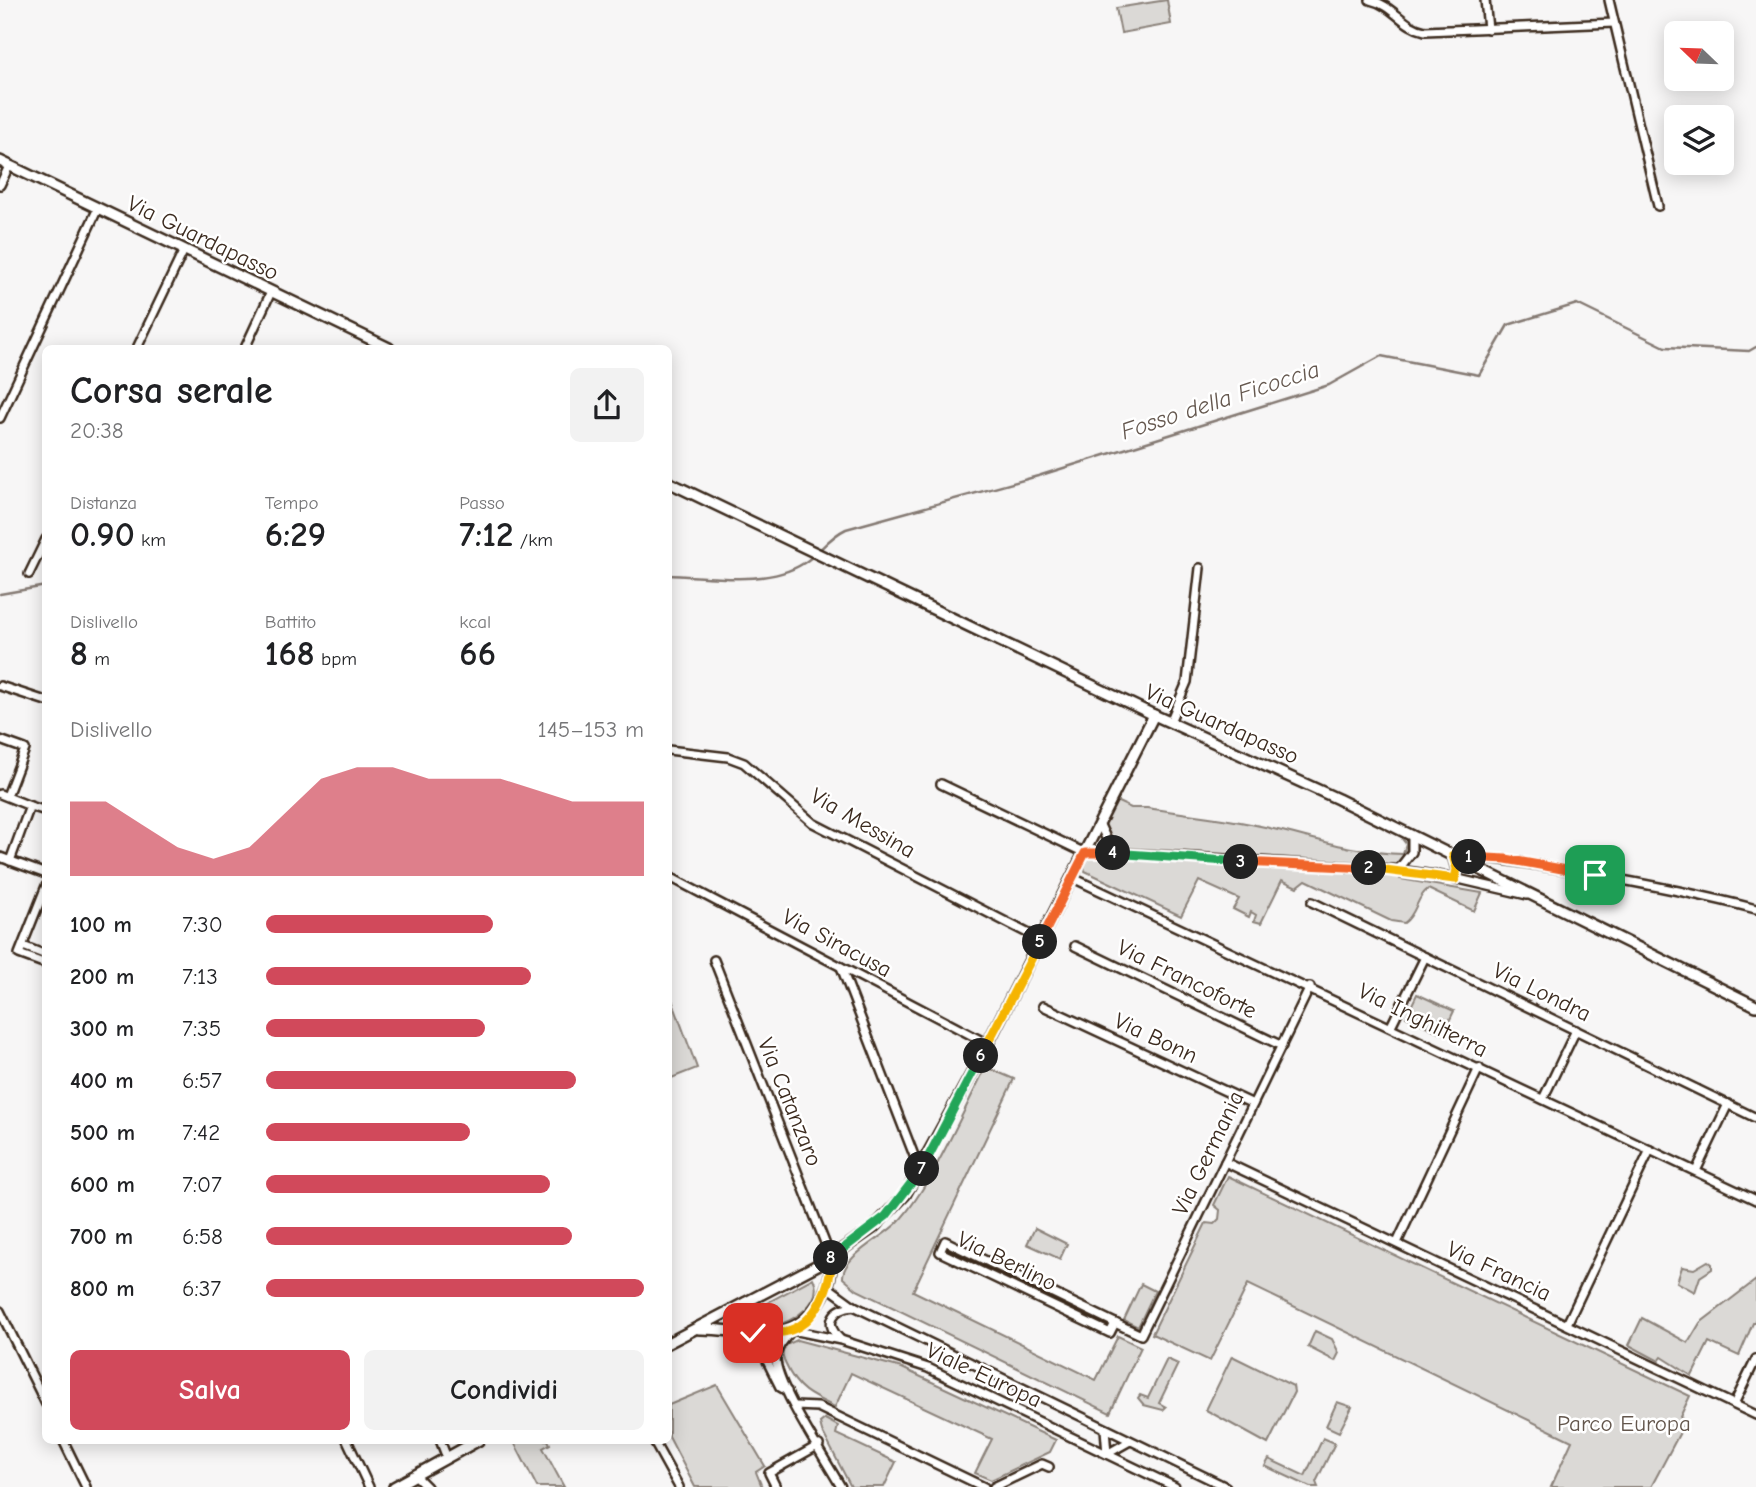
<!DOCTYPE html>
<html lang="it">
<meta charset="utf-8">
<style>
:root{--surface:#fff;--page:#f2f2f2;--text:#202124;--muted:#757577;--accent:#d1495b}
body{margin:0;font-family:"Comic Neue",sans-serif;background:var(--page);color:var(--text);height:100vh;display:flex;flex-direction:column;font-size:26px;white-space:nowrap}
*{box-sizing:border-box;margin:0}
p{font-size:23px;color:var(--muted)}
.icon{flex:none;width:38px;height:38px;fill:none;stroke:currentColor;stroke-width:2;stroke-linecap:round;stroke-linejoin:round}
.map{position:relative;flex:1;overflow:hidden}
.side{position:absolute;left:42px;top:345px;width:630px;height:1099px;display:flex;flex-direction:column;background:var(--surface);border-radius:10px;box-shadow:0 4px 18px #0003}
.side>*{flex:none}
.needle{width:46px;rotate:293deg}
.fabs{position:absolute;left:1664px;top:21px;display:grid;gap:14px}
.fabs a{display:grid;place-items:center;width:70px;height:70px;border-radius:10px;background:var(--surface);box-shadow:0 4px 18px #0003;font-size:35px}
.pin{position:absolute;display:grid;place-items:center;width:60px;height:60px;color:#fff;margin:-30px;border-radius:14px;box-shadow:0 4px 10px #0006}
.km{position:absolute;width:35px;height:35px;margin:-18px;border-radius:50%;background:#222;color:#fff;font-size:19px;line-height:35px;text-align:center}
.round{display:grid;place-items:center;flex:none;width:74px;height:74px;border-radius:10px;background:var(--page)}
.head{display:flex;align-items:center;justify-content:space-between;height:119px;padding:0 28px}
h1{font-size:38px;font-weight:600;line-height:52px}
.metrics{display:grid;grid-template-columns:repeat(3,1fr);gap:10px;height:119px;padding:7px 28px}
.metrics div{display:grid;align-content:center}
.metrics b{font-size:35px;font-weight:600}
.metrics small{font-size:19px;font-weight:400}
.metrics p{font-size:19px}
.chart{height:196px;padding:14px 28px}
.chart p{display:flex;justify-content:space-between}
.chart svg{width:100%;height:126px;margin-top:7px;fill:var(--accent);opacity:.7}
.button{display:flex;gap:14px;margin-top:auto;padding:14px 28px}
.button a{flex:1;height:80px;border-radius:10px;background:var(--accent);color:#fff;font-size:28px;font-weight:600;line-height:80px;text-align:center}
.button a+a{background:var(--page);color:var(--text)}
ul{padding:0 28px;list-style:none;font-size:23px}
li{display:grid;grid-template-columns:112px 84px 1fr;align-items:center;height:52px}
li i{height:18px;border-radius:9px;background:var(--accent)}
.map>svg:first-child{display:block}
.green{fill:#dbd9d6;stroke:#8b827a;stroke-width:2}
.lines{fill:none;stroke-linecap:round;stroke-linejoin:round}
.stream{stroke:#847972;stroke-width:2.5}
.minor-casing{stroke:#3b2a1e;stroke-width:12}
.tertiary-casing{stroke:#3b2a1e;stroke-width:14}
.minor{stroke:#fff;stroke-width:7}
.tertiary{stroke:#fff;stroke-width:9}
.split-1-casing{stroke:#fff;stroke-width:14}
.split-2-casing{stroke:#fff;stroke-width:14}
.split-3-casing{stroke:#fff;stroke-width:14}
.split-4-casing{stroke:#fff;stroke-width:14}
.split-5-casing{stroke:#fff;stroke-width:14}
.split-6-casing{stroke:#fff;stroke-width:14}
.split-7-casing{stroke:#fff;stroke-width:14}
.split-8-casing{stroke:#fff;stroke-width:14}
.split-9-casing{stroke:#fff;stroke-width:14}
.split-1{stroke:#f0652b;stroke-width:9}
.split-2{stroke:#f5b400;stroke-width:9}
.split-3{stroke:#f0652b;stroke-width:9}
.split-4{stroke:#22a559;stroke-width:9}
.split-5{stroke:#f0652b;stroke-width:9}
.split-6{stroke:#f5b400;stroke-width:9}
.split-7{stroke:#22a559;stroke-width:9}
.split-8{stroke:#22a559;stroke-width:9}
.split-9{stroke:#f5b400;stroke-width:9}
.labels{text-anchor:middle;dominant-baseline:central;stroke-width:5;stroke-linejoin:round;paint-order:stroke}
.street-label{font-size:23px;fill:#3b2a1e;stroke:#fff}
.park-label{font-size:23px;fill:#63564c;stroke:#fff}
.water-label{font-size:24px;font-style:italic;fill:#65584f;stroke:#fff}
</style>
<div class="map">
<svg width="1756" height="1487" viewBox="0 0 1756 1487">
<rect width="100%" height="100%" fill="#f7f6f6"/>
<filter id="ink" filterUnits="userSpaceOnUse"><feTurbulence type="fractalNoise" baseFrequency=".0143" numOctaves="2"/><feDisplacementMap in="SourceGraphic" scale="14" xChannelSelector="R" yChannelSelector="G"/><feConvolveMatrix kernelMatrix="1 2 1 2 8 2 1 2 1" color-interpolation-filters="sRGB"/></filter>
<g filter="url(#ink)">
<g class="green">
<polygon points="1167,0 1171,24 1121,33 1116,8"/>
<path d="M1116,801L1131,808H1147C1186,814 1226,818 1265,827C1311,837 1355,853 1403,854L1406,844L1402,839L1408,844C1406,858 1400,861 1400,879L1482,893L1474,911L1428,889C1416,897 1417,914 1404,923L1391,921L1306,880L1297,887L1282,880L1261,923L1254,921L1256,915L1251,912L1249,917L1233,909L1239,899L1199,881L1181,916L1085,871L1084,866Z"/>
<polygon points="668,989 697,1068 669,1079 668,1079"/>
<polygon points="1417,994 1454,1011 1443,1034 1406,1017"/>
<path d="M986,1067L1014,1079L913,1291L1096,1380L1118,1336L1141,1347L1110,1413L857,1290L843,1278C842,1256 883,1238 898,1222C931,1187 963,1111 986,1067Z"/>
<polygon points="1228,1176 1690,1396 1680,1417 1686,1421 1651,1487 1551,1487 1572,1441 1248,1284 1210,1361 1152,1334 1206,1223 1214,1224 1219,1219 1220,1210 1214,1205"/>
<polygon points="1035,1228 1067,1244 1060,1259 1027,1244"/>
<polygon points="1708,1261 1712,1264 1712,1269 1700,1277 1695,1292 1677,1282 1682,1267 1694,1269"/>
<path d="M813,1278C825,1301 793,1323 773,1326L752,1316L750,1312Z"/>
<polygon points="1756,1280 1756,1323 1753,1323 1739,1356 1709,1342 1692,1376 1662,1357 1659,1361 1629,1345 1642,1318 1688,1343 1700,1323"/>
<polygon points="1141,1284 1155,1291 1138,1327 1124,1320"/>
<polygon points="1315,1331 1332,1339 1339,1353 1335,1361 1308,1347"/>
<path d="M797,1340L902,1368L1056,1440L1050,1452L991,1480L975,1473L992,1439L851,1373L835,1407C811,1396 797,1390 786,1365C782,1357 781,1352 786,1345Z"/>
<polygon points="1232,1356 1293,1386 1294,1392 1268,1444 1206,1410"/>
<polygon points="1167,1359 1178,1364 1159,1403 1166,1407 1163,1410 1144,1405 1138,1398 1140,1395 1148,1398"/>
<polygon points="717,1385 765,1466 756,1472 762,1487 695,1487 669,1437 669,1405"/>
<polygon points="1337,1402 1352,1407 1339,1432 1326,1426"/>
<polygon points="825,1419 838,1426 836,1434 896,1462 884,1487 851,1487 822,1431 820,1423"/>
<polygon points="1323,1438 1335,1443 1316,1482 1318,1487 1310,1487 1265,1466 1269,1459 1305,1476"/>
<polygon points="516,1440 548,1440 550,1444 543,1448 564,1487 537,1487 514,1442"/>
</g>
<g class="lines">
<g class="stream">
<path d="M668,575C710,576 767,587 804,563C820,553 827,538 846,529L1038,476L1329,385L1381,356L1479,375L1508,325L1577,304L1665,347L1749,351L1756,347"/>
<polyline points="0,594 46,586"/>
</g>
<defs>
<g id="minor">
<path d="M1370,0C1393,5 1403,27 1425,31L1614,23"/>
<polyline points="1485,0 1488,29"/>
<polyline points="1609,0 1658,206"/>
<polyline points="0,185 9,166"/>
<polyline points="137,348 184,250"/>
<polyline points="245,348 271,292"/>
<polyline points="0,418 98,208"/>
<polyline points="29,574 46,539"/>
<polyline points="0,686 46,701"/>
<polyline points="1170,722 1187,682 1200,568"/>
<polyline points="0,740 25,749 7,796"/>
<polyline points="668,750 728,757 744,763 813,823 1041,940"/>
<polyline points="941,784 1085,853 1106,852 1391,869 1450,877 1527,895"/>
<polyline points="0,794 30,806 10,861"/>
<polyline points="30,806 46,811"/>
<polyline points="1100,825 1113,853"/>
<polyline points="0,857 46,874"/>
<path d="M1456,857C1499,857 1541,866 1583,873C1641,883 1699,894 1756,909"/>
<polyline points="1398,870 1412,852 1412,835"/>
<polyline points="668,876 988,1044"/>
<polyline points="1073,878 1756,1200"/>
<polyline points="46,886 19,954 46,964"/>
<polyline points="1312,902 1756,1118"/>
<polyline points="23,946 46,955"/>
<polyline points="1075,946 1282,1046"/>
<polyline points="714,960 831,1258"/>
<polyline points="841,967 920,1171"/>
<polyline points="1043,1006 1253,1104"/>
<polyline points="1391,1026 1425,957"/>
<polyline points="1543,1099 1576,1030"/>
<polyline points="1225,1162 1756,1415"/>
<polyline points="1696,1171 1728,1104"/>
<polygon points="945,1241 1115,1323 1110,1333 940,1252"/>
<polyline points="1397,1243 1479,1068"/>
<polyline points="828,1287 854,1306 1226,1487"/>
<polyline points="0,1311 46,1404"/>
<polyline points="1115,1323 1141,1335 1310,987"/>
<polyline points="1567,1324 1650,1150"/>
<polyline points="753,1333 780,1387 787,1391"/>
<path d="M840,1339C823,1323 833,1308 854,1306"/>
<polyline points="1734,1404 1756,1359"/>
<polyline points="795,1406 818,1407 984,1487"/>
<polyline points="1105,1429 1107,1454 1130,1441"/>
<polyline points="63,1440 86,1487"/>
<polyline points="347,1440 369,1487"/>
<polyline points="440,1440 447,1458"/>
<polyline points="653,1440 679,1487"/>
<polyline points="416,1476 427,1487"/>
<polyline points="776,1487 769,1473 819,1445"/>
<path d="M841,1487C826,1460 776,1385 776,1359C776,1347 785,1339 792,1330L841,1340L928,1368L1175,1487"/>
<polyline points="994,1487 1042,1464 1049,1467"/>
</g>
<g id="tertiary">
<polyline points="0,161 389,348"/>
<polyline points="668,482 1154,715 1338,799 1756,1006"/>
<polyline points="1453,855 1457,869 1456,879"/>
<polyline points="745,1303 745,1319 753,1333"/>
<path d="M699,1329C743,1328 790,1349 818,1304C828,1290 832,1275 831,1258"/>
<polyline points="668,1343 825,1261 873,1228 905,1195 985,1049 1154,715"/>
<polyline points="394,1487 479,1440"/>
</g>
</defs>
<use href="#minor" class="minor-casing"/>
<use href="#tertiary" class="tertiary-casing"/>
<use href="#minor" class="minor"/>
<use href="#tertiary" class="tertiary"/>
</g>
</g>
<g class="lines" filter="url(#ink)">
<defs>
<polyline id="split-1" points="1469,857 1506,859 1595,875"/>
<polyline id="split-2" points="1369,868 1455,879 1457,869 1453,855 1469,857"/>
<polyline id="split-3" points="1241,862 1369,868"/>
<polyline id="split-4" points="1113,853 1241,862"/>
<polyline id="split-5" points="1040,942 1085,853 1113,853"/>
<polyline id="split-6" points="981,1056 1040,942"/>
<polyline id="split-7" points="922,1169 981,1056"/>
<polyline id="split-8" points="831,1258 886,1216 922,1169"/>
<path id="split-9" d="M753,1333C764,1334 779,1334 791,1330C817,1321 832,1283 831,1258"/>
</defs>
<use href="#split-1" class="split-1-casing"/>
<use href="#split-2" class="split-2-casing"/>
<use href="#split-3" class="split-3-casing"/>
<use href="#split-4" class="split-4-casing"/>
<use href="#split-5" class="split-5-casing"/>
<use href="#split-6" class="split-6-casing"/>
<use href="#split-7" class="split-7-casing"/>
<use href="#split-8" class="split-8-casing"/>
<use href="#split-9" class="split-9-casing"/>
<use href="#split-1" class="split-1"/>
<use href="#split-2" class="split-2"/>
<use href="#split-3" class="split-3"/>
<use href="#split-4" class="split-4"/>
<use href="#split-5" class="split-5"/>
<use href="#split-6" class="split-6"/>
<use href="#split-7" class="split-7"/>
<use href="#split-8" class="split-8"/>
<use href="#split-9" class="split-9"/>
</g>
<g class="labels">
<g class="street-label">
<text transform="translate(203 238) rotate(26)">Via Guardapasso</text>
<text transform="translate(1222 724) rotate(24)">Via Guardapasso</text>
<text transform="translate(863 823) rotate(30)">Via Messina</text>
<text transform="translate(837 943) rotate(28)">Via Siracusa</text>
<text transform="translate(1187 979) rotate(26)">Via Francoforte</text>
<text transform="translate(1542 992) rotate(26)">Via Londra</text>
<text transform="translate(1423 1020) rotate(26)">Via Inghilterra</text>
<text transform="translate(1156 1038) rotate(25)">Via Bonn</text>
<text transform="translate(790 1102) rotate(68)">Via Catanzaro</text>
<text transform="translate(1208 1153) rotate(-64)">Via Germania</text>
<text transform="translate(1007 1261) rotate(26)">Via Berlino</text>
<text transform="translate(1499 1271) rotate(25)">Via Francia</text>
<text transform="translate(984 1375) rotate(25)">Viale Europa</text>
</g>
<g class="park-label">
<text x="1624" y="1423">Parco Europa</text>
</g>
<g class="water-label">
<text transform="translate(1220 400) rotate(-18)">Fosso della Ficoccia</text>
</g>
</g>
</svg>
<div class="fabs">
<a><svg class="needle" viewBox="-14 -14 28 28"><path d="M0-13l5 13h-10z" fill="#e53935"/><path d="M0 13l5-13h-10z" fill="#757577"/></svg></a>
<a><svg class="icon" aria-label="layers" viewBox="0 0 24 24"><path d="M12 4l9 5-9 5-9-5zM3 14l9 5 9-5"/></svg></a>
</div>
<div class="pin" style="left:1595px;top:875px;background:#1e9e55"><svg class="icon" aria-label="arrive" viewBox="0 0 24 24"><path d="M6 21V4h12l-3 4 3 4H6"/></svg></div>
<div class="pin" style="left:753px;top:1333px;background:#d93025"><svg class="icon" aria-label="check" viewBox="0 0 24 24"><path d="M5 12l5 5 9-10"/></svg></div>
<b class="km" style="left:1469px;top:857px">1</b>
<b class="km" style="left:1369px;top:868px">2</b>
<b class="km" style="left:1241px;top:862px">3</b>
<b class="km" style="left:1113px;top:853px">4</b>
<b class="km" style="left:1040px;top:942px">5</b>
<b class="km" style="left:981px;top:1056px">6</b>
<b class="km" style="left:922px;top:1169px">7</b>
<b class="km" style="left:831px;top:1258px">8</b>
<section class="side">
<div class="head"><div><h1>Corsa serale</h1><p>20:38</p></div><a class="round"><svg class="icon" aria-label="share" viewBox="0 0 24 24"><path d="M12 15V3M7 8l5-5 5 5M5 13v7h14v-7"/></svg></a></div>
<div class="metrics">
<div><p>Distanza</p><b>0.90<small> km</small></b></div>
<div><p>Tempo</p><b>6:29</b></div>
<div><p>Passo</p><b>7:12<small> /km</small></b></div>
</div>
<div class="metrics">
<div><p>Dislivello</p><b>8<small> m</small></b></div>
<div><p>Battito</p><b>168<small> bpm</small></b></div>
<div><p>kcal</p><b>66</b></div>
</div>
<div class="chart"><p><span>Dislivello</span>145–153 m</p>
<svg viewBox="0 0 160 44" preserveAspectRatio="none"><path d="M0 44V18L10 18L20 26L30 34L40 38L50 34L60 22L70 10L80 6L90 6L100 10L110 10L120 10L130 14L140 18L150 18L160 18V44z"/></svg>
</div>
<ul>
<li><b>100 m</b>7:30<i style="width:60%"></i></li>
<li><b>200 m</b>7:13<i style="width:70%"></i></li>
<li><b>300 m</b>7:35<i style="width:58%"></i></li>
<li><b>400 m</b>6:57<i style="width:82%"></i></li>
<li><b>500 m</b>7:42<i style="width:54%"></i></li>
<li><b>600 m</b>7:07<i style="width:75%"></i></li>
<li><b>700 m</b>6:58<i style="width:81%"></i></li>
<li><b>800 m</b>6:37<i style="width:100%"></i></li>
</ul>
<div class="button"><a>Salva</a><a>Condividi</a></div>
</section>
</div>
